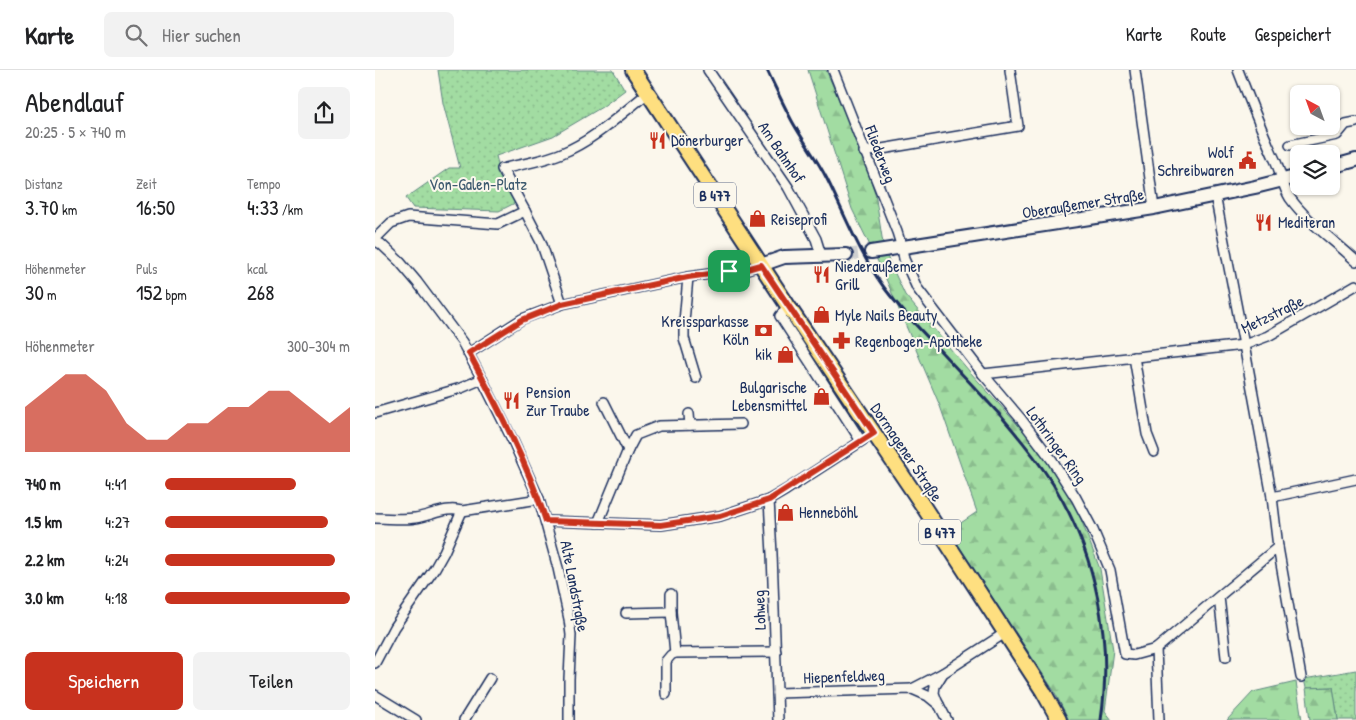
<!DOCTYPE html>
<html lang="de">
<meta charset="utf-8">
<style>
:root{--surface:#fff;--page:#f2f2f2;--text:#202124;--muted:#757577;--line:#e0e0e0;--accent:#c8321e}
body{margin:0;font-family:"Patrick Hand",sans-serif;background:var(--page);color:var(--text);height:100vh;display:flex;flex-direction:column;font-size:19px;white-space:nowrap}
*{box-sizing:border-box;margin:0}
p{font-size:16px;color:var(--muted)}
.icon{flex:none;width:28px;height:28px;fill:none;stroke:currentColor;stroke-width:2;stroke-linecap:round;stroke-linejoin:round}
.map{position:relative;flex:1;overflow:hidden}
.side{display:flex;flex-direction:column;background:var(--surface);width:375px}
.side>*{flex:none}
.needle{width:32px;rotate:319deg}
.tools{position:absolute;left:915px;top:15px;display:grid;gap:10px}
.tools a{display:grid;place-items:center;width:50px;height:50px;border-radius:8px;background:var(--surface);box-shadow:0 1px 4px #0004;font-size:25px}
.pin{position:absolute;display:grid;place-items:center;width:42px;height:42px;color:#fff;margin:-21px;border-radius:10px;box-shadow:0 2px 8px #0006}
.round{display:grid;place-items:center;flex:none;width:52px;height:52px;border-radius:8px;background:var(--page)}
.overview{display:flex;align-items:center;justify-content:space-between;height:85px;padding:0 25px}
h1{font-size:28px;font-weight:600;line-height:38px}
.figures{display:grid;grid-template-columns:repeat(3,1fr);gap:8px;height:85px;padding:5px 25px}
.figures div{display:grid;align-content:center}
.figures b{font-size:21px;font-weight:600}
.figures small{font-size:14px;font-weight:400}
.figures p{font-size:14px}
.chart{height:140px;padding:10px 25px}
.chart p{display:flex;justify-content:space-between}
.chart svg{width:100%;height:90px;margin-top:5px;fill:var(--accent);opacity:.7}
.action{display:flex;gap:10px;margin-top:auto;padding:10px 25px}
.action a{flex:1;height:58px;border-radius:8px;background:var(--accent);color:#fff;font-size:20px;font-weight:600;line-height:58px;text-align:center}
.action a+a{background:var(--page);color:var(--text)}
ul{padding:0 25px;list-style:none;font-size:16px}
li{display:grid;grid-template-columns:80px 60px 1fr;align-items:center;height:38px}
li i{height:12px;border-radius:6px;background:var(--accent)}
header{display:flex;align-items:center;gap:30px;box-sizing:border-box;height:70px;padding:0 25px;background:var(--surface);border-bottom:1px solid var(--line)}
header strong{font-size:24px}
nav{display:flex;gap:28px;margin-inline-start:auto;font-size:18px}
.search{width:350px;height:45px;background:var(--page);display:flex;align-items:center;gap:12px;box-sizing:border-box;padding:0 18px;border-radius:8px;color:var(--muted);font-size:19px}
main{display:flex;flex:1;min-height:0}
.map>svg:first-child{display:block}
.green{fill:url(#green-dots);stroke:#5e8680}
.forest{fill:url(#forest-firs);stroke:#5e8680}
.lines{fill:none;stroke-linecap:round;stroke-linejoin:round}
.secondary-tunnel{stroke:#cecfd0;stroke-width:12;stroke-dasharray:12 6;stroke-linecap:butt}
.street-casing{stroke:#1b2f5e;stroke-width:12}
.secondary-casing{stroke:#1b2f5e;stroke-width:16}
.primary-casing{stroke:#1b2f5e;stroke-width:18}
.street{stroke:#fbf7ec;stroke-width:9}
.secondary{stroke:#fbf7ec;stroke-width:12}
.primary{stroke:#fedf80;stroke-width:14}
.rail{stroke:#1b2f5e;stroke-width:3}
.route-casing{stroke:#fff;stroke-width:10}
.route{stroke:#c8321e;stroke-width:6}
.labels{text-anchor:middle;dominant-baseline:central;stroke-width:4;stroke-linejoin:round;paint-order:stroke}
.shield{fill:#fbf7ec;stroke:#5e6b89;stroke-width:1}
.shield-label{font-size:15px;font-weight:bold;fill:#1b2f5e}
.poi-label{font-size:16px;fill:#1b2f5e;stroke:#fbf7ec;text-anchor:start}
.street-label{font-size:16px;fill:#1b2f5e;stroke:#fbf7ec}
.park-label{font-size:16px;fill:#3d5a6f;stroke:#fbf7ec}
</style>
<header>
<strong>Karte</strong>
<div class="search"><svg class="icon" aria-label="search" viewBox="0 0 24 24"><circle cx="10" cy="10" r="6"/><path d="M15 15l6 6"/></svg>Hier suchen</div>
<nav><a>Karte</a><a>Route</a><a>Gespeichert</a></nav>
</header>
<main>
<section class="side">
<div class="overview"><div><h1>Abendlauf</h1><p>20:25 · 5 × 740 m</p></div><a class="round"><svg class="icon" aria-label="share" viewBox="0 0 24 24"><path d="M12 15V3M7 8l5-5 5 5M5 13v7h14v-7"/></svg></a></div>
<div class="figures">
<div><p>Distanz</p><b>3.70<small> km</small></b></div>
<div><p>Zeit</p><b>16:50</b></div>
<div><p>Tempo</p><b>4:33<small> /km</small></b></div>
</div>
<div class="figures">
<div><p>Höhenmeter</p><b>30<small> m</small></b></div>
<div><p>Puls</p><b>152<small> bpm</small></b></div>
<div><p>kcal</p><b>268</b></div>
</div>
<div class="chart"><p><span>Höhenmeter</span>300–304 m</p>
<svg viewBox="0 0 160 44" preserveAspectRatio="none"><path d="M0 44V22L10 14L20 6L30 6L40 14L50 30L60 38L70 38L80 30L90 30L100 22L110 22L120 14L130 14L140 22L150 30L160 22V44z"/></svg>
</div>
<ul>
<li><b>740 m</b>4:41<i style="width:71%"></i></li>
<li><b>1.5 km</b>4:27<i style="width:88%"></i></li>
<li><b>2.2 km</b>4:24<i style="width:92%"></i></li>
<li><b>3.0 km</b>4:18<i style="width:100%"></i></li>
</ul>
<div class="action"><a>Speichern</a><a>Teilen</a></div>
</section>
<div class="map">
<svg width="981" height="650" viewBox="0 0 981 650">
<defs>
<pattern id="green-dots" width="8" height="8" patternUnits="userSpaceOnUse" patternTransform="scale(1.25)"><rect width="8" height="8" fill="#a2dca2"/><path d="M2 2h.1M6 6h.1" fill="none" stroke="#8bbd8e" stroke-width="1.8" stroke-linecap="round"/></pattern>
<pattern id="forest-firs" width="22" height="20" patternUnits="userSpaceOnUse" patternTransform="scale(1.25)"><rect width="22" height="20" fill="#a2dca2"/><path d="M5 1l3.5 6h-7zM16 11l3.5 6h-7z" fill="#8bbd8e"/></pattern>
</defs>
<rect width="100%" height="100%" fill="#fbf7ec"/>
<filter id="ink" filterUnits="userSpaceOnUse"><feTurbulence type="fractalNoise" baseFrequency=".02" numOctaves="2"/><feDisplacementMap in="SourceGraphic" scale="10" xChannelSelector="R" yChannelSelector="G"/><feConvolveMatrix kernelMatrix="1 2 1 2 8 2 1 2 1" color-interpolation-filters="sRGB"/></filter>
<g filter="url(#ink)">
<g class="green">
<polygon points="63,0 238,0 250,20 227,37 178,66 121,86 125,102 140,133 124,141 38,138 31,128 74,98 85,98 68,33"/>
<polygon points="981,600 981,650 963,650 958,617 931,618 929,609"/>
</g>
<g class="forest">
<polygon points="433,0 451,0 485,78 500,123 509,180 530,225 595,302 671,386 697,426 725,499 738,580 730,641 737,650 694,650 679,621 574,461 602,442 565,336 508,202 477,139"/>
<polygon points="921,612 927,650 852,650 878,622"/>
<polygon points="958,617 963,650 935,650 931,618"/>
</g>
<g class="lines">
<polyline class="secondary-tunnel" points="471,185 496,182"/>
<defs>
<g id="street">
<polyline points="333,0 413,117 441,169 446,185"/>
<polyline points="458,0 522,162 527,178 529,189 542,218 608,304 646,349 677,390 701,428 718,460 735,500 750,584 759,585 781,579 903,477"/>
<polyline points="760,0 779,138"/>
<path d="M863,0C875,31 887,62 901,92C906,104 908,117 915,128C933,153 959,170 981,191"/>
<polyline points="915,75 962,65 971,54 981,52"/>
<polyline points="489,82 643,56 635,0"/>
<polyline points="840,125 869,275 897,427 903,477 926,607"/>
<polyline points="0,169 16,153 33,147 123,154 150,141"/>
<polyline points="0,171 6,174 25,192 42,212 87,272 107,309 138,371 164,429 183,498 194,549 196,565 194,609 194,650"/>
<polyline points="313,207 309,252 309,268 321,308"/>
<path d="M187,234L166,172L150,141L127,99C147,94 168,91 187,83C218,71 247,43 273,23"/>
<polyline points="413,236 405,246 486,371"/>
<polyline points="94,283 147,249 187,234 313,207 372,199 386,195"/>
<polyline points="759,287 772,364 779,382"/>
<polyline points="608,304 869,275 893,266 981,215"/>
<polyline points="229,332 253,380"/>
<polyline points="0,343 86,318 107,309"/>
<polyline points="314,344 315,355"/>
<polyline points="897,427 981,409"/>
<polyline points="394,430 397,484 403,650"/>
<path d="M0,448C13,448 27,450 40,448C56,446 71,436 87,441L164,429"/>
<polyline points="171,451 286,455 345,446 394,430 411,420 499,363"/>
<polyline points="223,453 253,380 261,365 284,356 366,354"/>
<polyline points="296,524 296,542 300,583"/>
<polyline points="844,527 851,587"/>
<polyline points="251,543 296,542"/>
<polyline points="781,579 784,650"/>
<polyline points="0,593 19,557 60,498 69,482 87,441"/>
<polyline points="537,619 568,603"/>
<polyline points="402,623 537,619 553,626 564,635"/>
<polyline points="291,624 291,591 296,585 300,583 401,582"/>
<polyline points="0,625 41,650"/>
<polyline points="89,650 115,608"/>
<polyline points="572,650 562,631 559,623 560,616 568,603 630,563"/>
</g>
<g id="secondary">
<polyline points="956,97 981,90"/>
<polyline points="496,182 779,138 880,117 924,106"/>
<polyline points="386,195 409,187 471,185"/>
</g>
<polyline id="primary" points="258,0 413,236 548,436 668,621 684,650"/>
</defs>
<use href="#street" class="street-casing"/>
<use href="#secondary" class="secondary-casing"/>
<use href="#primary" class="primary-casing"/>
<use href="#street" class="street"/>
<use href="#secondary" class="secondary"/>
<use href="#primary" class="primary"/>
<path class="rail" d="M392,0C400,17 408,34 417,51C428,71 442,89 452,109C470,145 484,183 508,216C523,237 541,255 558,273C580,297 603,321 625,345C644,367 662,389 678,414C721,483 738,569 726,650"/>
</g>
</g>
<g class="lines" filter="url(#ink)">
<defs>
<path id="route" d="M386,195L499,363L394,430L345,446L286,455L171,451C152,393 123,337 94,283L147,250L187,234L313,207L372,199Z"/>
</defs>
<use href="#route" class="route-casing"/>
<use href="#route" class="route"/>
</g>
<defs>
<symbol id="restaurant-bare" viewBox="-9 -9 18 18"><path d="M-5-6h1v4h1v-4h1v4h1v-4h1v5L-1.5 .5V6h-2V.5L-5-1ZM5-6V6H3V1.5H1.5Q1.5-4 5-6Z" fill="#c8321e" stroke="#fbf7ec" stroke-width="2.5" paint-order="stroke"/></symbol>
<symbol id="civic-bare" viewBox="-9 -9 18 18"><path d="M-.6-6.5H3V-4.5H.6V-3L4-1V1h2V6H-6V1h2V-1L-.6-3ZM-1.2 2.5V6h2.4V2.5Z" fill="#c8321e" stroke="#fbf7ec" stroke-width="2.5" paint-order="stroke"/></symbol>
<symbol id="shop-bare" viewBox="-9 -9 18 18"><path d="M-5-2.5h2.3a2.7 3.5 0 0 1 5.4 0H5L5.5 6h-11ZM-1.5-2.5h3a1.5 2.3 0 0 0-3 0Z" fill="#c8321e" stroke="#fbf7ec" stroke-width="2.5" paint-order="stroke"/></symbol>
<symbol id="bank-bare" viewBox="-9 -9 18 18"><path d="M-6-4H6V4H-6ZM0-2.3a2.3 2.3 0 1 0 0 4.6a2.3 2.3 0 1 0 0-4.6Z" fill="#c8321e" stroke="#fbf7ec" stroke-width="2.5" paint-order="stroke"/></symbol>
<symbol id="pharmacy-bare" viewBox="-9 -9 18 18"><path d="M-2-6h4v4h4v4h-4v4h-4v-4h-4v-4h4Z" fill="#c8321e" stroke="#fbf7ec" stroke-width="2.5" paint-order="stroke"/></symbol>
</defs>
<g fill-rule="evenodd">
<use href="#restaurant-bare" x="270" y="58" width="25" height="25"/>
<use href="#civic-bare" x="860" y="78" width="25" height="25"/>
<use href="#shop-bare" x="370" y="136" width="25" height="25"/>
<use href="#restaurant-bare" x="876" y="140" width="25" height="25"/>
<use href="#restaurant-bare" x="434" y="192" width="25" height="25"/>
<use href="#shop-bare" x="434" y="232" width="25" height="25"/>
<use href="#bank-bare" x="376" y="248" width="25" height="25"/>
<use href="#pharmacy-bare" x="454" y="258" width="25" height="25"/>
<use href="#shop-bare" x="398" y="272" width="25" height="25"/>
<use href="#shop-bare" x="434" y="314" width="25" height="25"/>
<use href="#restaurant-bare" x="124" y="318" width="25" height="25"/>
<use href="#shop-bare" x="398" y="430" width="25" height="25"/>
</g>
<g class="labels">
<g class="shield">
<rect x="319" y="112.5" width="42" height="25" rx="4"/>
<rect x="544" y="449.5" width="42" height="25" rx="4"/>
</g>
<g class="shield-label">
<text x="340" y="125">B 477</text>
<text x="565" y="462">B 477</text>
</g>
<g class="poi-label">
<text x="296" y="70">Dönerburger</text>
<text x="859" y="82" text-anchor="end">Wolf<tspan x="859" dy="18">Schreibwaren</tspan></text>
<text x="396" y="149">Reiseprofi</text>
<text x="903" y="152">Mediteran</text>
<text x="460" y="196">Niederaußemer<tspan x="460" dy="18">Grill</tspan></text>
<text x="460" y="245">Myle Nails Beauty</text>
<text x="374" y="251" text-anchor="end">Kreissparkasse<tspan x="374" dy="18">Köln</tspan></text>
<text x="480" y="271">Regenbogen-Apotheke</text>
<text x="397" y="284" text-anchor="end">kik</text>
<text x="432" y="317" text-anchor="end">Bulgarische<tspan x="432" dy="18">Lebensmittel</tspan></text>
<text x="151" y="322">Pension<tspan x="151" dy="18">Zur Traube</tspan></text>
<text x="424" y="442">Henneböhl</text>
</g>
<g class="street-label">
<text transform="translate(407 82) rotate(56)">Am Bahnhof</text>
<text transform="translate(506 84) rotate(69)">Fliederweg</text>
<text transform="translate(708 133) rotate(-9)">Oberaußemer Straße</text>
<text transform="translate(897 244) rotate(-26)">Metzstraße</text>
<text transform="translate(682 375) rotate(54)">Lothringer Ring</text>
<text transform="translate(532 382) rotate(56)">Dormagener Straße</text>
<text transform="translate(200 516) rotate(79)">Alte Landstraße</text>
<text transform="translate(384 540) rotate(-92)">Lohweg</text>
<text transform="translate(469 606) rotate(-2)">Hiepenfeldweg</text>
</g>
<g class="park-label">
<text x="103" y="114">Von-Galen-Platz</text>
</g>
</g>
</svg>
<div class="tools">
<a><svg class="needle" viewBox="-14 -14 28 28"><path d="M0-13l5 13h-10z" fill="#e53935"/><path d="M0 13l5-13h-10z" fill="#757577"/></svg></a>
<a><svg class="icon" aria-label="layers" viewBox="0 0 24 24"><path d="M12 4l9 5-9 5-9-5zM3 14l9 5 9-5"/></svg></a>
</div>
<div class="pin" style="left:354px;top:201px;background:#1e9e55"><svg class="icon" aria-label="arrive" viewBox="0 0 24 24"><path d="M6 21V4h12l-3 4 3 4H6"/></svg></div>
</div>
</main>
